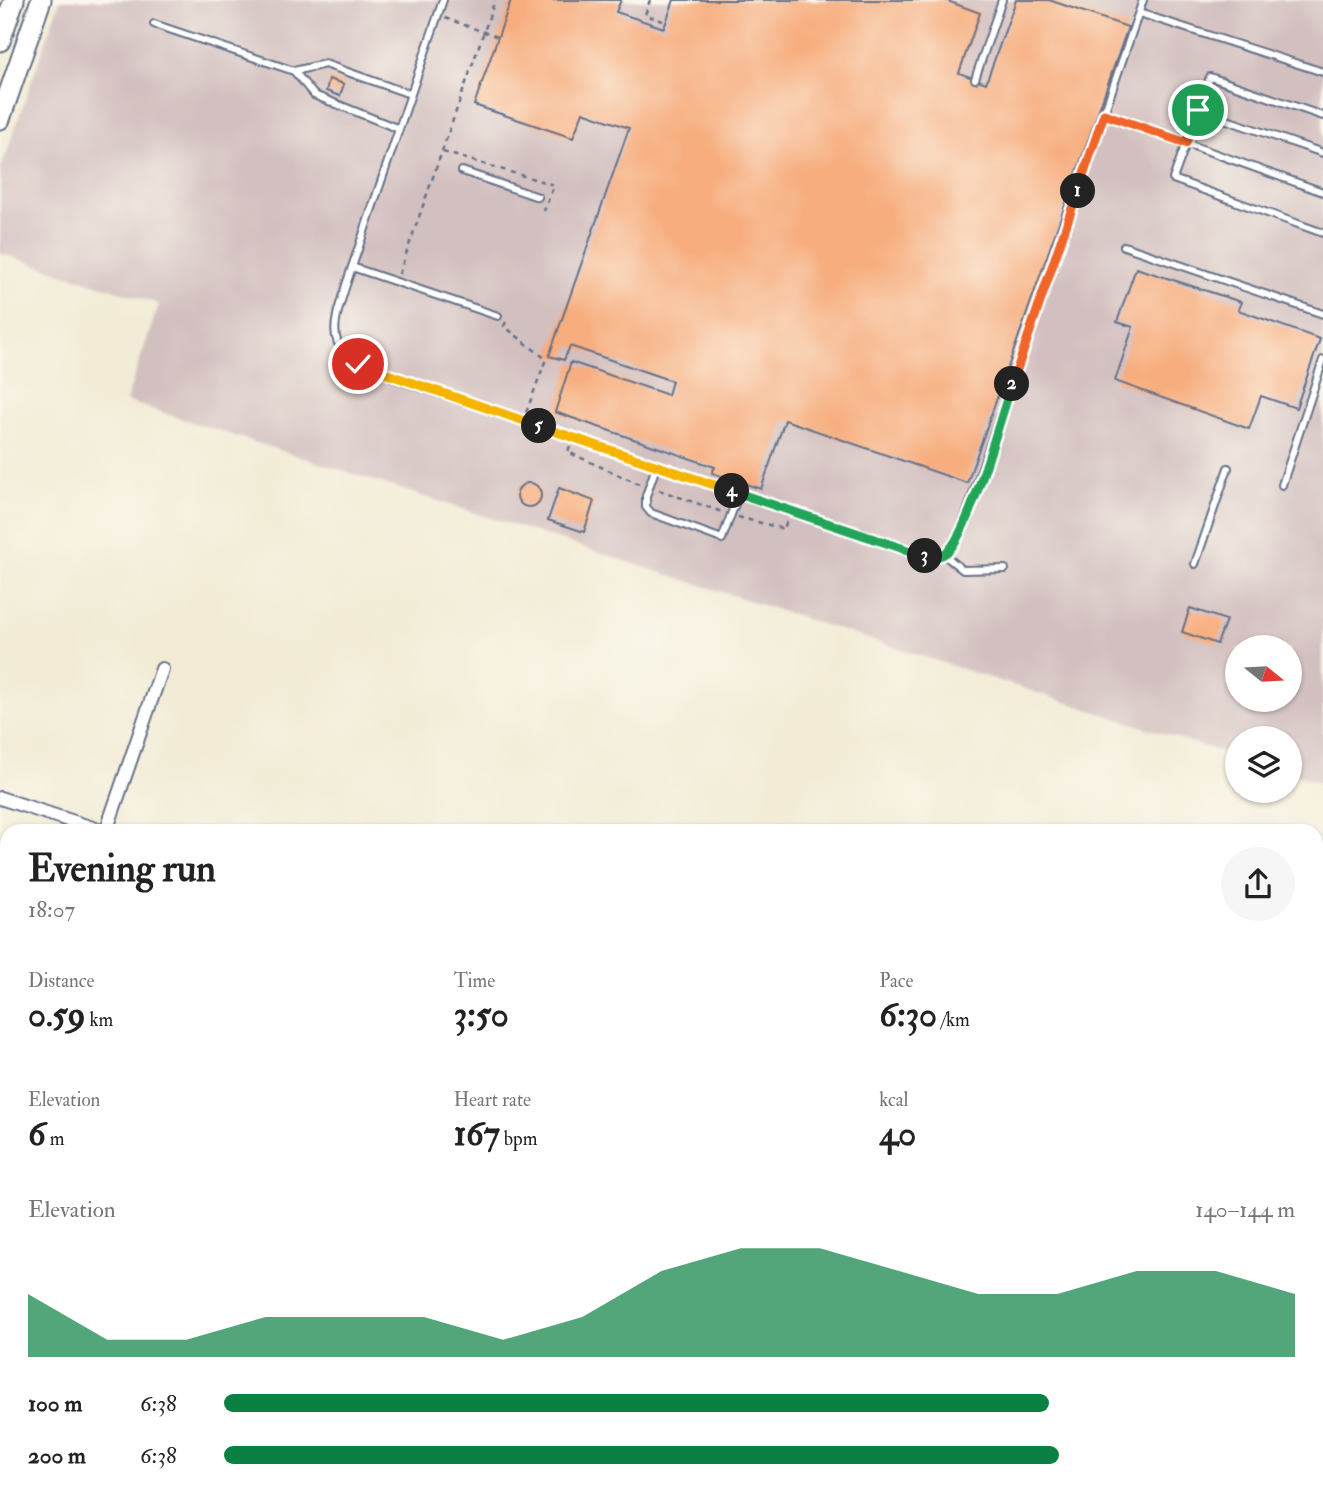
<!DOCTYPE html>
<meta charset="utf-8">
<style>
:root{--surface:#fff;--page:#f6f6f6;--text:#222;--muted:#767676;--accent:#0b8043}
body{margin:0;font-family:"IM FELL Double Pica",serif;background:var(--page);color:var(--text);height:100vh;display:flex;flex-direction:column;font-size:26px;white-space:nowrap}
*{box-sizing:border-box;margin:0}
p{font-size:23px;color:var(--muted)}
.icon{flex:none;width:38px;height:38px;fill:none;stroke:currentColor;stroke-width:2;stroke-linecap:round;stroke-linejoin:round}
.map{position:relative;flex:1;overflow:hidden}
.panel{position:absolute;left:0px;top:824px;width:1323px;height:674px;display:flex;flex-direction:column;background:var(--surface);border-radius:21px 21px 0 0;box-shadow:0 2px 5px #0004}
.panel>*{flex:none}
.needle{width:46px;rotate:108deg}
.controls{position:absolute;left:1225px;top:635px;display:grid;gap:14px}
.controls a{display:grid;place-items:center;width:77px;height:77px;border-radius:50%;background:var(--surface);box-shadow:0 2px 5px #0004;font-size:35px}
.pin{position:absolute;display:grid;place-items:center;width:60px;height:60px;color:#fff;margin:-30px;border:4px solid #fff;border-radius:50%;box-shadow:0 2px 7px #0007}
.km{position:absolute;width:35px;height:35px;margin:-18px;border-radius:50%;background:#222;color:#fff;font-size:19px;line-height:35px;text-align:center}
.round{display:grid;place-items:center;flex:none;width:74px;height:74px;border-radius:37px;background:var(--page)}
.head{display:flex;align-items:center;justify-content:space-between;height:119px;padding:0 28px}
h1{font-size:38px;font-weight:700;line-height:52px}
.metrics{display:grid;grid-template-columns:repeat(3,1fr);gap:10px;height:119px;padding:7px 28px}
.metrics div{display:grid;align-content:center}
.metrics b{font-size:35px;font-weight:700}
.metrics small{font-size:19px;font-weight:400}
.metrics p{font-size:19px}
.chart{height:196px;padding:14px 28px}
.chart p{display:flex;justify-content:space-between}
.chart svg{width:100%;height:126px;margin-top:7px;fill:var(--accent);opacity:.7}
ul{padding:0 28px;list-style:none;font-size:23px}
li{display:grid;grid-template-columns:112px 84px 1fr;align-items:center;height:52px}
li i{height:18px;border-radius:9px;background:var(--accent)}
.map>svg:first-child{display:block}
.industrial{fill:#d2bfbf;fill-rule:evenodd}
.green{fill:#b0d984;stroke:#668471;stroke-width:2}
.water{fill:#54bed0;stroke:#387697;stroke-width:2}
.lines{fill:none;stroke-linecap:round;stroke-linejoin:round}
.stream{stroke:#54bed0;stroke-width:4.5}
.building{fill:#f7ad7e}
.service-casing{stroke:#667188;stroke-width:10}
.minor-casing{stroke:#667188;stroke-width:16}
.primary-casing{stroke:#667188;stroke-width:23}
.path{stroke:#667188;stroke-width:2.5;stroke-dasharray:5 5;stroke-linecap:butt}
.service{stroke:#fff;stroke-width:6}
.minor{stroke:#fff;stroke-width:12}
.primary{stroke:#fff;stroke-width:19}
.split-1-casing{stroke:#fff;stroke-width:14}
.split-2-casing{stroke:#fff;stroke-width:14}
.split-3-casing{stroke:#fff;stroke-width:14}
.split-4-casing{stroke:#fff;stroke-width:14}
.split-5-casing{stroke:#fff;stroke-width:14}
.split-6-casing{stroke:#fff;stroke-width:14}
.split-1{stroke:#f0652b;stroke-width:9}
.split-2{stroke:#f0652b;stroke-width:9}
.split-3{stroke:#22a559;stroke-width:9}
.split-4{stroke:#22a559;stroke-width:9}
.split-5{stroke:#f5b400;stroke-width:9}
.split-6{stroke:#f5b400;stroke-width:9}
</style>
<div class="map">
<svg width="1323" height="1497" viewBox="0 0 1323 1497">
<rect width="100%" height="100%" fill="#fbf7ec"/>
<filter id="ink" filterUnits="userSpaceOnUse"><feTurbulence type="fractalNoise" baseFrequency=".0143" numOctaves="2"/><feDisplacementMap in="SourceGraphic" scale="14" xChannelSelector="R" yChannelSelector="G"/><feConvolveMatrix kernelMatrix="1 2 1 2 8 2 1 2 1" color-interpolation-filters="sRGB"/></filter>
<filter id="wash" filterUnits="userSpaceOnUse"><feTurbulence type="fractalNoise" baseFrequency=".00686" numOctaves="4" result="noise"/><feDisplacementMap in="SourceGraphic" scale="28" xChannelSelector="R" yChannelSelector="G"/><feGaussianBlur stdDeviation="1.57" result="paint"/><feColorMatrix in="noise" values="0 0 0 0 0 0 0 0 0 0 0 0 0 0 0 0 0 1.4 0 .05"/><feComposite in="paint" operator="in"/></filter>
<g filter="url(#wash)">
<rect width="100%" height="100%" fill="#f2ecd6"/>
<path class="industrial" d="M60,0H1323V784L1290,773V738H1237V757L126,401L159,304L0,253V171ZM1237,648H1290V700H1237Z"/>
<polygon class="green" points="0,1231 7,1233 7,1491 718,1491 716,1497 0,1497"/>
<polygon class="water" points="63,1491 592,1491 590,1497 62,1497"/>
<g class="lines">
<polyline class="stream" points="597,1491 615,1497"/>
</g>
<g id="blocks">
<g class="building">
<polygon points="511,0 621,0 616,12 664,28 674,0 945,0 980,13 959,73 986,83 1016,0 1049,0 1128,27 967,483 785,420 761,489 712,473 715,467 555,412 571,362 668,395 672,381 570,346 564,360 549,356 629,128 583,112 573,138 474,105"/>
<polygon points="329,79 344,84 340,96 326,91"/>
<polygon points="1136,268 1241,302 1238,310 1320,339 1296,408 1261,396 1249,429 1115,381 1133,327 1117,322"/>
<circle cx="529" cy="495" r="12"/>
<polygon points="559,488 594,501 584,532 548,520"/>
<polygon points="1190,608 1226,620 1217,644 1182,632"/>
<polygon points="754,1491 772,1493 780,1497 751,1497"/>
</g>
</g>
</g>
<g filter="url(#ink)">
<use href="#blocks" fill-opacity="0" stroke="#667188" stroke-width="2"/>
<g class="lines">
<defs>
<g id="service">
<polyline points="443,0 352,267 498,316"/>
<polyline points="1139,13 1323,72"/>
<polyline points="154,24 294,71 325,64 410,94"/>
<polyline points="294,71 314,95 399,129"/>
<polyline points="975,79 1002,0"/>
<polyline points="1198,110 1323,153"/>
<polyline points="1104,114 1323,192"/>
<polyline points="1323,116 1210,77 1173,179 1323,233"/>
<polyline points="462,171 538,197"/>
<polyline points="1124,246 1323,314"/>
<path d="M352,267C327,342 321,349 398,380L935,558L949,549L960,532L1143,0"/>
<polyline points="657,464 646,496 646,507 651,513 722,539 739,493"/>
<polyline points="1282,485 1323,360"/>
<polyline points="943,554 963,570 1005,569"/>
<polyline points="1195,564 1228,468"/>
</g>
<g id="minor">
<polyline points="0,798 102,831"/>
<polyline points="106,831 162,669"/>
<polyline points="1316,1219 1323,1221"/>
</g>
<g id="primary">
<polyline points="0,41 14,0"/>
<polyline points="0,119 41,0"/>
</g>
</defs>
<use href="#service" class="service-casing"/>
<use href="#minor" class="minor-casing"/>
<use href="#primary" class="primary-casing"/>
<g class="path">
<polyline points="650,0 645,15 666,22"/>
<polyline points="445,18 498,37"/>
<polyline points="443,152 554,185 544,211"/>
<polyline points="399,274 495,0"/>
<polyline points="506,322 504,326 546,359 526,413"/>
<polyline points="570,446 568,452 639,484"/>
<polyline points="659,490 722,512"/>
<polyline points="738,517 784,529 787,520"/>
<polyline points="1316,864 1323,855"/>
<polyline points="1316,1389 1323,1357"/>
<polyline points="0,1390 7,1388"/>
<polyline points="671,1491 671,1497"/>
<polyline points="720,1497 722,1491"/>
<polyline points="1292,1497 1293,1491"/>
</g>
<use href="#service" class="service"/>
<use href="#minor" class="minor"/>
<use href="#primary" class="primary"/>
</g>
</g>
<g class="lines" filter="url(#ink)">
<defs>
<polyline id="split-1" points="1078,191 1104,114 1186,143 1198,110"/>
<polyline id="split-2" points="1012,384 1078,191"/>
<path id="split-3" d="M925,556C935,558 943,557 950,549C972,523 999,421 1012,384"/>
<polyline id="split-4" points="732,491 925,556"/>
<polyline id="split-5" points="539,426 732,491"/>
<polyline id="split-6" points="358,364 539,426"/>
</defs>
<use href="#split-1" class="split-1-casing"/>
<use href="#split-2" class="split-2-casing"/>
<use href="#split-3" class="split-3-casing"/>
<use href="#split-4" class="split-4-casing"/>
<use href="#split-5" class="split-5-casing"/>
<use href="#split-6" class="split-6-casing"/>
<use href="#split-1" class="split-1"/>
<use href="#split-2" class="split-2"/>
<use href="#split-3" class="split-3"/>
<use href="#split-4" class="split-4"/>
<use href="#split-5" class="split-5"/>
<use href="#split-6" class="split-6"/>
</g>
</svg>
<div class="controls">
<a><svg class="needle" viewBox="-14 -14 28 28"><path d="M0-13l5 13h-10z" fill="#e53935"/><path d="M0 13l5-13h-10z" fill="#767676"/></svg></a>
<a><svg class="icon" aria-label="layers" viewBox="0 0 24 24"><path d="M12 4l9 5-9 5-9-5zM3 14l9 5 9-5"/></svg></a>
</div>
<div class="pin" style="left:1198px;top:110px;background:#1e9e55"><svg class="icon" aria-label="arrive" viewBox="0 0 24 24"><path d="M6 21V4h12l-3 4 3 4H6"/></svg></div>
<div class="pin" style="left:358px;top:364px;background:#d93025"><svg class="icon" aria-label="check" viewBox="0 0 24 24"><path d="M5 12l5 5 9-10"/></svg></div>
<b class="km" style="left:1078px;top:191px">1</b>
<b class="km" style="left:1012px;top:384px">2</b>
<b class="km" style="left:925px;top:556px">3</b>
<b class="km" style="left:732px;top:491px">4</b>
<b class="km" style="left:539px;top:426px">5</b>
<section class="panel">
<div class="head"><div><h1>Evening run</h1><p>18:07</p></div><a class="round"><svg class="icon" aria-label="share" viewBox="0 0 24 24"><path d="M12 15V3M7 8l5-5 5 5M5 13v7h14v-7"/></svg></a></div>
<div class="metrics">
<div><p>Distance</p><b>0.59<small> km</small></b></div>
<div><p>Time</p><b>3:50</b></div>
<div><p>Pace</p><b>6:30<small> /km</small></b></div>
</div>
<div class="metrics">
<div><p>Elevation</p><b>6<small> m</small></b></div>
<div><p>Heart rate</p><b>167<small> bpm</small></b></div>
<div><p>kcal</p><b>40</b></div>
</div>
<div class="chart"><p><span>Elevation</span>140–144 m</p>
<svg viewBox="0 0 160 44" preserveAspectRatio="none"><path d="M0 44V22L10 38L20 38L30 30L40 30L50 30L60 38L70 30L80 14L90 6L100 6L110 14L120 22L130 22L140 14L150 14L160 22V44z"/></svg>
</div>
<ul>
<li><b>100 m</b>6:38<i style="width:77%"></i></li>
<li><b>200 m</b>6:38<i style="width:78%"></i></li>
</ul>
</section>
</div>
